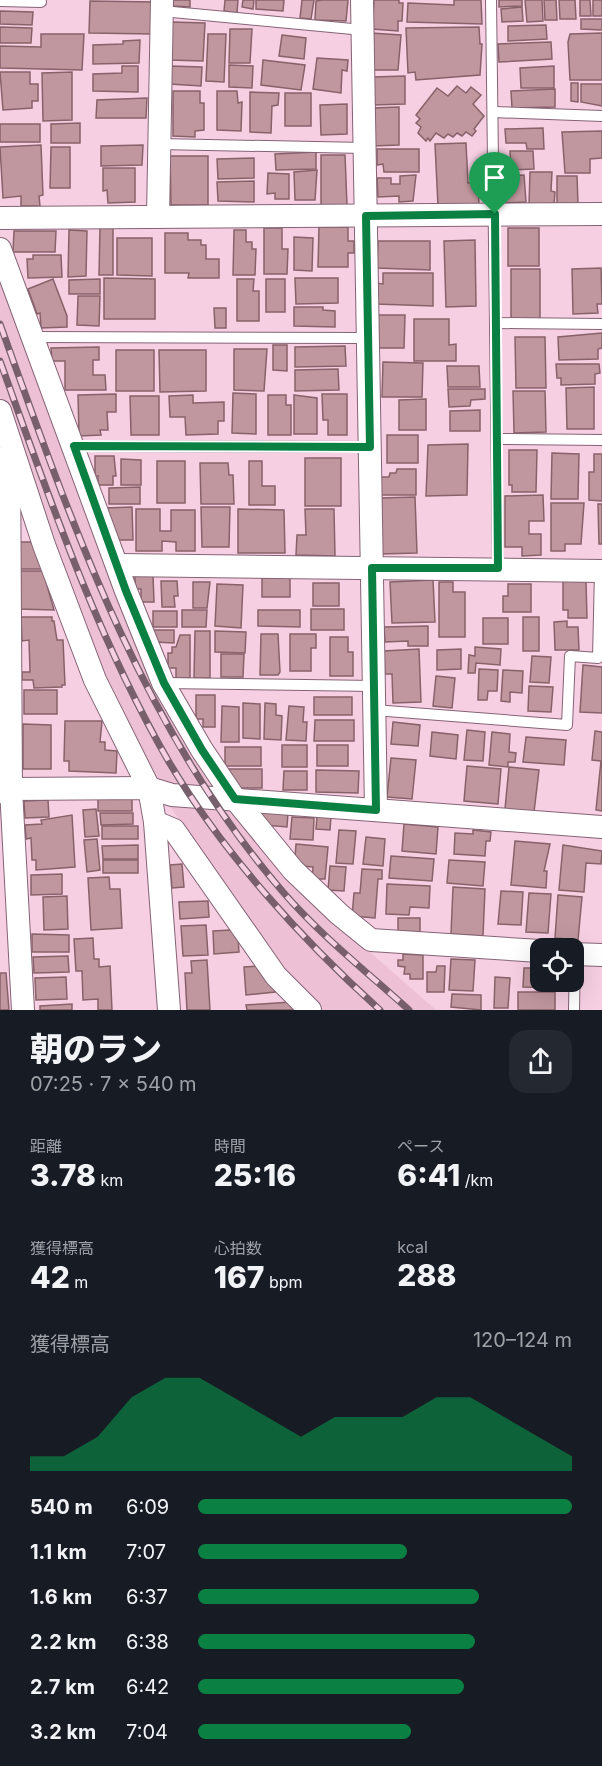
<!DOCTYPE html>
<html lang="ja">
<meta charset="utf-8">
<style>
:root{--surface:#171b24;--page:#242831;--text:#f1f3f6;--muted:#9ea1a6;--accent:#0b8043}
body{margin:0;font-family:Inter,"Noto Sans JP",sans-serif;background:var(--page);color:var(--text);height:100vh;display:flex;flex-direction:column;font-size:22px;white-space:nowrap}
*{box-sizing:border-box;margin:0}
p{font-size:20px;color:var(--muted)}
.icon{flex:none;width:33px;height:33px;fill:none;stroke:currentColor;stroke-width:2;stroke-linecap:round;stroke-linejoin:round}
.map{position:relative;height:1010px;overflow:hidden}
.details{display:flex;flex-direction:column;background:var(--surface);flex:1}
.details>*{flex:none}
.tools{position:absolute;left:530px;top:938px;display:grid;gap:12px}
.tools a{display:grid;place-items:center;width:54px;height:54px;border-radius:12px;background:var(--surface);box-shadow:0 6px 24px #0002;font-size:30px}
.pin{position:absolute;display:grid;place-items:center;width:51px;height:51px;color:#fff;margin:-62px -26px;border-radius:50% 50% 50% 0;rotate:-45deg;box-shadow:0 0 6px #0007}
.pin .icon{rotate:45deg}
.round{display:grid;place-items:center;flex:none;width:63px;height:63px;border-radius:18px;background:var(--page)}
.headline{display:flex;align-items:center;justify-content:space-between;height:102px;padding:0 30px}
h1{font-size:33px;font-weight:800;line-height:45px}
.metrics{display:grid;grid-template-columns:repeat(3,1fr);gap:9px;height:102px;padding:6px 30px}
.metrics div{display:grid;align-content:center}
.metrics b{font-size:30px;font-weight:800}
.metrics small{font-size:16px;font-weight:400}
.metrics p{font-size:16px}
.chart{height:168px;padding:12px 30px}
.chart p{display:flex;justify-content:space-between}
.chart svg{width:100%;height:108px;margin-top:6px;fill:var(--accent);opacity:.7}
ul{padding:0 30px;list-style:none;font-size:20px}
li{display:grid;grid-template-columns:96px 72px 1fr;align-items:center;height:45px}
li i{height:15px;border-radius:8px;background:var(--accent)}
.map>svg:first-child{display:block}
.built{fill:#edc0d6}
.building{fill:#c0979e;stroke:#886269;stroke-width:1.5}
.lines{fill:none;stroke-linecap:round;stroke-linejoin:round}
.service-casing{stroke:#856375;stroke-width:12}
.minor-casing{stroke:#856375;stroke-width:24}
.service{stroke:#fff;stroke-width:10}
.minor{stroke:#fff;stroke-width:22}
.rail-casing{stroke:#77606c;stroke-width:7}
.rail{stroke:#f6cfe2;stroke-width:4.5;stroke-dasharray:14;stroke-linecap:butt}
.route-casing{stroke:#fff;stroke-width:12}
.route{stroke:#0b8043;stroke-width:8}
</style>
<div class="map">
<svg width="602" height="1010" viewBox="0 0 602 1010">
<rect width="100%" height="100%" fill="#f6cfe2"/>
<polygon class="built" points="0,274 154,678 355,939 436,1010 323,1010 304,992 246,922 152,779 113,703 0,397"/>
<g class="building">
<polygon points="172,0 190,0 190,7 172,6"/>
<polygon points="225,0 238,0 237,13 224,11"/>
<polygon points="243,0 254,0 253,9 242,7"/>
<polygon points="256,0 284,0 283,11 256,9"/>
<polygon points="302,0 314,0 311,19 300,18"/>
<polygon points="322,0 348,0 346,21 315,20 316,1"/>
<polygon points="371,0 399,0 399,3 403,3 402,21 398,21 398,31 372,29 374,2"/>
<polygon points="454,0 481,0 482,24 407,22 408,3 454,5"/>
<polygon points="499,0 522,0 522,6 499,7"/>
<polygon points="525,0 542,0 543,21 527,22"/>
<polygon points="544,0 556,0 557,20 545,20"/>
<polygon points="559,0 575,0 576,19 560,19"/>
<polygon points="580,0 590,0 591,16 580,16"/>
<rect x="593" y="0" width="9" height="16"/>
<polygon points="90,1 155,2 153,34 89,33"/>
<polygon points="522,7 523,21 502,22 501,9"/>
<polygon points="0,11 33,12 32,25 0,24"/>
<polygon points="581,19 602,19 602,30 581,29"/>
<polygon points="171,22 205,23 203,61 169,60"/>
<polygon points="546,25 547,39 508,41 508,26"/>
<polygon points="0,27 32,28 31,43 0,43"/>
<polygon points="479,27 480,44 482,44 480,75 416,80 415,72 408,73 406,28"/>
<polygon points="230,29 252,29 250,63 229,63"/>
<polygon points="371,33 401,35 398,70 371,70"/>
<polygon points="602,33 602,80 570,80 568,42 570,34"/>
<polygon points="41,34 84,34 82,70 0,68 0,46 41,47"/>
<polygon points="208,34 226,34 224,82 206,81"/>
<polygon points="282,35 306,38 304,59 279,56"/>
<polygon points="140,40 139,63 93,64 93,45 123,44 123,41"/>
<polygon points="551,42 552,59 499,62 498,44"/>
<polygon points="317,58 348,60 347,71 342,70 341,93 313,89"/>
<polygon points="263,60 305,65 301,90 261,85"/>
<polygon points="229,65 253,66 252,88 229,87"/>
<polygon points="122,66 138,66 138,92 93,91 93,74 122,73"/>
<polygon points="170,66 202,67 201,86 170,84"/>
<polygon points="554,66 554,88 521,88 520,68"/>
<polygon points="0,72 30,72 30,84 38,84 38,101 32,101 32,108 3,110"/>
<polygon points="72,72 72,120 43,121 42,73"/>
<polygon points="405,76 405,104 372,105 372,77"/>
<polygon points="571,83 578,83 578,102 571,101"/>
<polygon points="581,84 602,84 602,106 581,102"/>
<polygon points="457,86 466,93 471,87 481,95 473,104 484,116 474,129 476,131 472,136 466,132 462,136 457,133 453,137 448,134 444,138 436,133 430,141 428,138 426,141 418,133 421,127 416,123 420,119 416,115 437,88 448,96"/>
<polygon points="555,89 555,107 512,108 511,91"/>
<polygon points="173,91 200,91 200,103 204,103 204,130 195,131 195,137 173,136"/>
<polygon points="217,91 237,91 238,103 242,102 241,131 217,130"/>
<polygon points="250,92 279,93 278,105 272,106 271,133 250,132"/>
<rect x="285" y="93" width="26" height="33"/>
<polygon points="147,98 146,118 96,118 97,100"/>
<polygon points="347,104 347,134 321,135 320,105"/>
<polygon points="399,107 399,145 372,146 373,108"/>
<polygon points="80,123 80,143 51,143 51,124"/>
<rect x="0" y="124" width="40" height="18"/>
<polygon points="543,128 544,149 527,149 526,143 506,143 505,129"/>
<polygon points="602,131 602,158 590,159 590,173 565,173 562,132"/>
<polygon points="466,143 468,183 478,182 479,205 438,206 435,144"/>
<polygon points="41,145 43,195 39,196 40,206 21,206 21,196 3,198 0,147"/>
<polygon points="143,145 142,165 101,166 101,146"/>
<polygon points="51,147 70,147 70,188 50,188"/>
<polygon points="377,149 419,149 419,172 384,172 383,164 377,165"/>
<polygon points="510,151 533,151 534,169 511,170"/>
<polygon points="316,152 316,169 276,170 275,154"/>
<polygon points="321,155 345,155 347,205 321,205"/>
<polygon points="170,156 208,156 208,205 171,205"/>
<polygon points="254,158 254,178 218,179 217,159"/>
<polygon points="103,168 135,168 135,202 108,203 107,190 103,191"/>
<polygon points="317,170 315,200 295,200 294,172"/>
<polygon points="530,172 552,172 551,191 555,192 554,205 529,205"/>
<polygon points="268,173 289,174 289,199 275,199 275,193 267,194"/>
<polygon points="416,175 413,201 399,202 399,196 378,197 377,178 391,178 391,184 400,184 400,176"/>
<polygon points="524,175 526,202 504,203 504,179 507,179 507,176"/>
<polygon points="557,176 577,176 578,204 557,204"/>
<polygon points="254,181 254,202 218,201 217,182"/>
<polygon points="100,227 113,227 113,275 99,275"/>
<polygon points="319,227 348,227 348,241 354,241 354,253 348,253 348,267 318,267"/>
<polygon points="264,228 282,228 282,249 288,249 287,274 264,274"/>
<rect x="508" y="228" width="31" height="38"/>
<polygon points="69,230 87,231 86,276 68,277"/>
<polygon points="234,230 246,230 246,242 252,242 252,249 256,249 255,275 233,275"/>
<polygon points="14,231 56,231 55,252 13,252"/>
<polygon points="165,233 188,233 188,240 201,240 201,245 206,245 206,259 219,259 219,278 188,278 189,273 165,273"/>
<polygon points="294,237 313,238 312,271 294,270"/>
<polygon points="117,238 152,238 152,276 117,275"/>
<polygon points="475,240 476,306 446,307 444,241"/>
<polygon points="378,241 430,241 430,270 377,268"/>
<polygon points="33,255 61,255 62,277 28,278 27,259 33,259"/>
<polygon points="601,268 602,304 597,304 598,313 573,314 572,269"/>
<rect x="511" y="269" width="29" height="50"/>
<polygon points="383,273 433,273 433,306 376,304 376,283 383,284"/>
<polygon points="104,278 155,279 155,319 104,319"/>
<polygon points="295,278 338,278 338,303 296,304"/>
<polygon points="53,279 67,316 67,327 41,328 40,313 37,314 28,289"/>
<polygon points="100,279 100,294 69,294 69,280"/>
<polygon points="237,279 254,279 253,291 259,291 259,321 237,321"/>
<rect x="266" y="279" width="19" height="33"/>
<polygon points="78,296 100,296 99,326 77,325"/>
<polygon points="294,307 323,307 323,310 335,311 335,327 294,326"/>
<polygon points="214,308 226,308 226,328 215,328"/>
<polygon points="377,315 405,315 404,348 377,348"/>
<polygon points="414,319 449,319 449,345 456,344 456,361 414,361"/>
<polygon points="602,333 602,348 598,349 598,359 559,360 558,337"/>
<polygon points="515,337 545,337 546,388 516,388"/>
<polygon points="273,345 287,345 287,371 273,370"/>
<polygon points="345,346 346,366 295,367 295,347"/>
<polygon points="99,347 99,360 93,360 93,375 105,375 106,390 65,390 65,361 52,361 51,348"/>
<polygon points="234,349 267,349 264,391 234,390"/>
<rect x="116" y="350" width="38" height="41"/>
<polygon points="159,350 206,350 206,391 160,392"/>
<polygon points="383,362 423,363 422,397 382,397"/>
<polygon points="556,364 599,364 600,373 595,374 595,384 561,385 561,378 557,378"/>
<polygon points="447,366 479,366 480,387 448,387"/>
<polygon points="338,369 339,390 295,391 295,370"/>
<polygon points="594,387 594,429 567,429 566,388"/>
<polygon points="448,389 485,389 485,399 471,400 470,406 449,407"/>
<polygon points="513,391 545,391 546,432 514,433"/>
<polygon points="233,393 256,394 256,434 232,433"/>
<polygon points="116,394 116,412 107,412 108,430 100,430 101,435 79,436 78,395"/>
<polygon points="322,394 347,394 347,435 328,435 328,420 323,420"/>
<polygon points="193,395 193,403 224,402 224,421 218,421 218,434 186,435 185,417 170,417 169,396"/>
<polygon points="268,395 286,395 286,405 291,405 291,435 268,435"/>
<polygon points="294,395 317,398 317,434 294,434"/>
<polygon points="130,396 159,396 159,435 131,435"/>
<polygon points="426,399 426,430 399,430 399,400"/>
<polygon points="480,410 480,431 450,431 450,411"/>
<rect x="387" y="435" width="31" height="28"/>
<polygon points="468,444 467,495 426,496 428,445"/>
<polygon points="509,450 537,450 536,492 512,492 512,485 509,485"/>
<polygon points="552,453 579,454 578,499 551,499"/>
<polygon points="594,454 602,454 602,501 589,500 589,472 594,472"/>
<polygon points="95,456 114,456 116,476 113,476 113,485 98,485 98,476 95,476"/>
<rect x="305" y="458" width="36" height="48"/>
<polygon points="121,459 141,460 141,485 121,485"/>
<rect x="157" y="461" width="28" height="42"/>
<polygon points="249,461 262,461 262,486 275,486 275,505 249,505"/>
<polygon points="200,463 228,463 229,475 233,475 234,504 201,504"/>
<polygon points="397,469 416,469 416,495 380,495 381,477 389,477 390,473 396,473"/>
<polygon points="140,487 140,504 109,504 109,488"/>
<polygon points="543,495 544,521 529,521 529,534 541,534 541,555 522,556 522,547 505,547 505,496"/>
<polygon points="415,497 417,553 381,554 380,498"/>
<polygon points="551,503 584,503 581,544 565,544 565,551 551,551"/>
<polygon points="598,504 602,504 602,544 599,544"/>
<polygon points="132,507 133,540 116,540 104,508"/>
<polygon points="201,507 230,507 229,547 202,547"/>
<polygon points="136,509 160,509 160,531 171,531 171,510 195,510 195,551 176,551 176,542 162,541 162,551 136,551"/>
<polygon points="238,509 284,510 285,553 238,553"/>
<polygon points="305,509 334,509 335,556 296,555 297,535 306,535"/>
<polygon points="17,542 35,542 43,569 17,569"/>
<polygon points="17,571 43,571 54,610 18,609"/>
<polygon points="153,575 154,602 141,602 141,589 135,589 135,576"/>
<rect x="262" y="578" width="28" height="19"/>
<polygon points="433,580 435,622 392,623 390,582"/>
<polygon points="161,581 177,581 178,596 174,596 175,607 162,607"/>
<polygon points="563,581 586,581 587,618 568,618 568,610 563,610"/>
<polygon points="193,582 210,582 207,608 193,608"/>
<polygon points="439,582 453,582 453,592 465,592 465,637 439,637"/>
<rect x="313" y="583" width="26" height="23"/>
<polygon points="217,584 243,585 241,628 215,626"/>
<polygon points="508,584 531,584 531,612 503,612 503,596 508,596"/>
<rect x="311" y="609" width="33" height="21"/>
<polygon points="182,610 207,610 206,627 182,627"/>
<polygon points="258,610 300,610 300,627 258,626"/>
<rect x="153" y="611" width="24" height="16"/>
<polygon points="21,617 52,617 52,621 54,621 57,640 63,640 65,685 62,685 62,687 34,688 33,680 22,680 22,672 30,672 29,640 22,641"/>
<rect x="523" y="617" width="16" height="34"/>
<rect x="483" y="618" width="25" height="26"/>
<polygon points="567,621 567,627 578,627 579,650 555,650 554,622"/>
<polygon points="428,626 428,646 408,646 408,641 385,642 384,627"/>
<polygon points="154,630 174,630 174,643 154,642"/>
<polygon points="195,631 210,631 210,678 194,678"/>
<polygon points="215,631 246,632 245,653 215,652"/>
<polygon points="261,634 278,634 280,672 278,675 260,675"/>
<polygon points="290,634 316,634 316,648 311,648 311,671 290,671"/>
<polygon points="180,635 190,635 190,678 176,678 176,668 168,668 168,653 172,653 172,647 176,647"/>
<polygon points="330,637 348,637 348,652 353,652 353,676 330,676"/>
<polygon points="475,647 501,649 500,665 476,663 475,673 468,673 469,655 475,656"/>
<polygon points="419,649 421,702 393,703 392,674 385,674 384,651"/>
<polygon points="461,649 461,669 437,670 437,650"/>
<polygon points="221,654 244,654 243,677 221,677"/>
<polygon points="532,656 551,657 549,683 530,682"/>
<polygon points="583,665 602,667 602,713 580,712"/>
<polygon points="479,669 498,670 497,691 488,691 487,700 478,700"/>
<polygon points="503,670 523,671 522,693 510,692 510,702 501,701"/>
<polygon points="436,676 455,678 452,708 433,706"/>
<polygon points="529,686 553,687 551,712 528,711"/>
<rect x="24" y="690" width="33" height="24"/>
<polygon points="196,695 215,695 215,727 203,727 203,719 196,719"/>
<rect x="314" y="697" width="38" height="18"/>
<polygon points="243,703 260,704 260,739 243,738"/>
<polygon points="265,703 276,704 276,715 282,716 281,740 264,739"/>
<polygon points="222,706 239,707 239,742 221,742"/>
<polygon points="289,706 304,707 303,722 307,722 306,741 286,740"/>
<polygon points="315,720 354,720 354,741 314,741"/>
<polygon points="65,721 102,721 100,742 105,742 105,750 117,751 116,773 69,771 69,761 64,761"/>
<polygon points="393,722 420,725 418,746 391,744"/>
<polygon points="23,724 51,725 51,769 23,769"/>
<polygon points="467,730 485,732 483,761 464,760"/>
<polygon points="595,731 602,732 602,811 596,810 601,761 592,760"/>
<polygon points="432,732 458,735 456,759 430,756"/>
<polygon points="492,732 510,734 509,752 516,753 515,762 508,762 508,767 489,765"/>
<polygon points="526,737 566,740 564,765 523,762"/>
<rect x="282" y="745" width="25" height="22"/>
<rect x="317" y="745" width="31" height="21"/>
<rect x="225" y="747" width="36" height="19"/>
<polygon points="391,758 416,760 412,799 387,797"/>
<polygon points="467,766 501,769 498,804 464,801"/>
<polygon points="509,767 539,770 534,812 505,809"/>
<polygon points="228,769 262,769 262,788 239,788"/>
<polygon points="316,770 359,771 358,793 316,792"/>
<polygon points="284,771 307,771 307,790 283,790"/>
<rect x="98" y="798" width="34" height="13"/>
<polygon points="48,800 49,817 25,818 24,801"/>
<polygon points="96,809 99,836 85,837 83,810"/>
<polygon points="262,810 288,812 287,827 265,825 261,818"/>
<polygon points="100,813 133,813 133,824 101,825"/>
<polygon points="72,815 75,867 36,870 36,860 32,860 31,838 26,839 25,825 42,824 41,820"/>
<polygon points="317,816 331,816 330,830 316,829"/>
<polygon points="292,817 314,818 313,840 290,839"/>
<polygon points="404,824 438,827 436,854 402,851"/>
<rect x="102" y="826" width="36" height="13"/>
<polygon points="339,830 356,831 353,864 336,863"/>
<polygon points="473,830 491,832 490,841 486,841 485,856 454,854 455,833 473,834"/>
<polygon points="366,837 385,839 383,866 363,864"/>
<polygon points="97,839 100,870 87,872 84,840"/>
<polygon points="515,841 550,844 544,871 547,871 546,888 511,885"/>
<polygon points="296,844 328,847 325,879 312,879 313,867 302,866 295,858"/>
<polygon points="138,845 138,859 103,859 102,846"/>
<polygon points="563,845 602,851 601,864 586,863 584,892 559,890"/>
<polygon points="391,856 434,859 432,881 389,878"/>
<rect x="103" y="860" width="35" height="13"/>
<polygon points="449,860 485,862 483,886 447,883"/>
<polygon points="182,864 184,887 172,888 170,865"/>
<polygon points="330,866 346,867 344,891 328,890"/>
<polygon points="362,869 382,870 382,879 378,879 375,918 352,916 354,893 360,893"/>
<polygon points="62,874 62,894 31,895 31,875"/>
<polygon points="109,877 110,889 120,889 122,928 91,930 88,878"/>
<polygon points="387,884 430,886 429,908 410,907 409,915 386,914"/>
<polygon points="453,887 485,889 483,936 451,934"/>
<polygon points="501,891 523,892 521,925 498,924"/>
<polygon points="529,893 551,894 548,933 526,932"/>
<polygon points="558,895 582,897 578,940 555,938"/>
<polygon points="67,896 68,929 44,930 43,897"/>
<polygon points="208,901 209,917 180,919 179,902"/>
<polygon points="398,918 420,918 420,932 398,931"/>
<polygon points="206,925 208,955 183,956 181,926"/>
<polygon points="231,930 238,938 239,952 214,954 213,931"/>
<polygon points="32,934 69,935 69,952 32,952"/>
<polygon points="93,938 94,959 99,959 99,967 110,966 112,1010 98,1010 98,999 83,1000 82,971 76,971 74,939"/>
<polygon points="403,954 423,955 423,979 410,979 410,974 404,974 405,967 398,966 398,960 403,960"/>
<polygon points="68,956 69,972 34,973 33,957"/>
<polygon points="451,959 475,960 473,991 449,990"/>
<polygon points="207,960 210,1010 187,1010 185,973 192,973 191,961"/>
<polygon points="532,962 540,963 540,981 558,981 558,988 523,987 524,968 531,968"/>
<polygon points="259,966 274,983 275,992 246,995 244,967"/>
<polygon points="437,966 445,966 444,992 427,992 427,972 436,972"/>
<polygon points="0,973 6,973 9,1010 0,1010"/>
<polygon points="66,977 67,999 36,1000 35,978"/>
<polygon points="495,977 510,978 508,1008 494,1008"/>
<rect x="518" y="992" width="37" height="18"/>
<polygon points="452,994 481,995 481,1010 451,1007"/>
<polygon points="291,1002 299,1010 247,1010 246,1005"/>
<polygon points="72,1004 72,1010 40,1010 40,1006"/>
</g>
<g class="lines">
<defs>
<g id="service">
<polyline points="491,0 498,568"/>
<polyline points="0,1 41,2"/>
<polyline points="162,11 363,30"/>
<polyline points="493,112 602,116"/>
<polyline points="159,144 365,148"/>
<polyline points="496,323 602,324"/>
<polyline points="33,337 368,338"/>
<polyline points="497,439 602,440"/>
<polyline points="74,446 370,447"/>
<polyline points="164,683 374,686"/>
<polyline points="374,710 567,725 570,656 598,658 600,571"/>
<polyline points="574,1010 575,954"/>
</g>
<g id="minor">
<polyline points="362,0 376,810"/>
<polyline points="158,217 162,0"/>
<polyline points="0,218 602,214"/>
<polyline points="0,249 126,591 163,683 202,750 235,799 293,870 339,914 371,940 540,951"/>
<polyline points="0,411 44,545 95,680 149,788 155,822 169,1010"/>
<polyline points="9,454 11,789 23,1010"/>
<polyline points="119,565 602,571"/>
<polyline points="0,792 11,789 149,788 172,795 602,827"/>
<polyline points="155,822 174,830 276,976 310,1010"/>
<polyline points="573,954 602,955"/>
</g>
</defs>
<use href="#service" class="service-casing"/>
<use href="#minor" class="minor-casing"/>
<use href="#service" class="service"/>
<use href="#minor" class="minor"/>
<defs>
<g id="rail">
<path d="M0,324C72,524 142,729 283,892C320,935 367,972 409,1010"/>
<path d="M0,361C49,497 96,636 169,762C223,853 302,940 380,1010"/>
</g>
</defs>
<use href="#rail" class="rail-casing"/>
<use href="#rail" class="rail"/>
</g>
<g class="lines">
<defs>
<polygon id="route" points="495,214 498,568 372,568 376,810 235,799 202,750 164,683 126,591 74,446 370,447 366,216"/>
</defs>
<use href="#route" class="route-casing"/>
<use href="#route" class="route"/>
</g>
</svg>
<div class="tools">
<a><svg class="icon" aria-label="locate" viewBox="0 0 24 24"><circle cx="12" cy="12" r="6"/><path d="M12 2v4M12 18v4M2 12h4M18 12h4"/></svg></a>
</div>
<div class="pin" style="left:495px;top:214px;background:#1e9e55"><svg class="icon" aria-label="arrive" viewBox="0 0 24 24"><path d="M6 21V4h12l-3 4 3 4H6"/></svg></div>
</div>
<section class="details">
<div class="headline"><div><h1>朝のラン</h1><p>07:25 · 7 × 540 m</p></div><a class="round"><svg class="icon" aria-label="share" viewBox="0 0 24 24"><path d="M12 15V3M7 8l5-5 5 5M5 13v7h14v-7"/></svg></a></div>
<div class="metrics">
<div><p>距離</p><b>3.78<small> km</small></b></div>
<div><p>時間</p><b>25:16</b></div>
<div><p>ペース</p><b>6:41<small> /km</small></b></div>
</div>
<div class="metrics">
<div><p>獲得標高</p><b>42<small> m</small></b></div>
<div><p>心拍数</p><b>167<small> bpm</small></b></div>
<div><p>kcal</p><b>288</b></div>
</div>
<div class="chart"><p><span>獲得標高</span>120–124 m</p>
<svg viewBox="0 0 160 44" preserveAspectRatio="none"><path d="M0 44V38L10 38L20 30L30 14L40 6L50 6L60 14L70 22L80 30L90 22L100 22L110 22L120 14L130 14L140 22L150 30L160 38V44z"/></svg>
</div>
<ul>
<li><b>540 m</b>6:09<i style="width:100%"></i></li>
<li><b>1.1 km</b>7:07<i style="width:56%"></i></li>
<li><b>1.6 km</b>6:37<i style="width:75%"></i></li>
<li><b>2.2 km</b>6:38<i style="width:74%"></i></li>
<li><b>2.7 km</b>6:42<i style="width:71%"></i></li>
<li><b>3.2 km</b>7:04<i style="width:57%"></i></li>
</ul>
</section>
